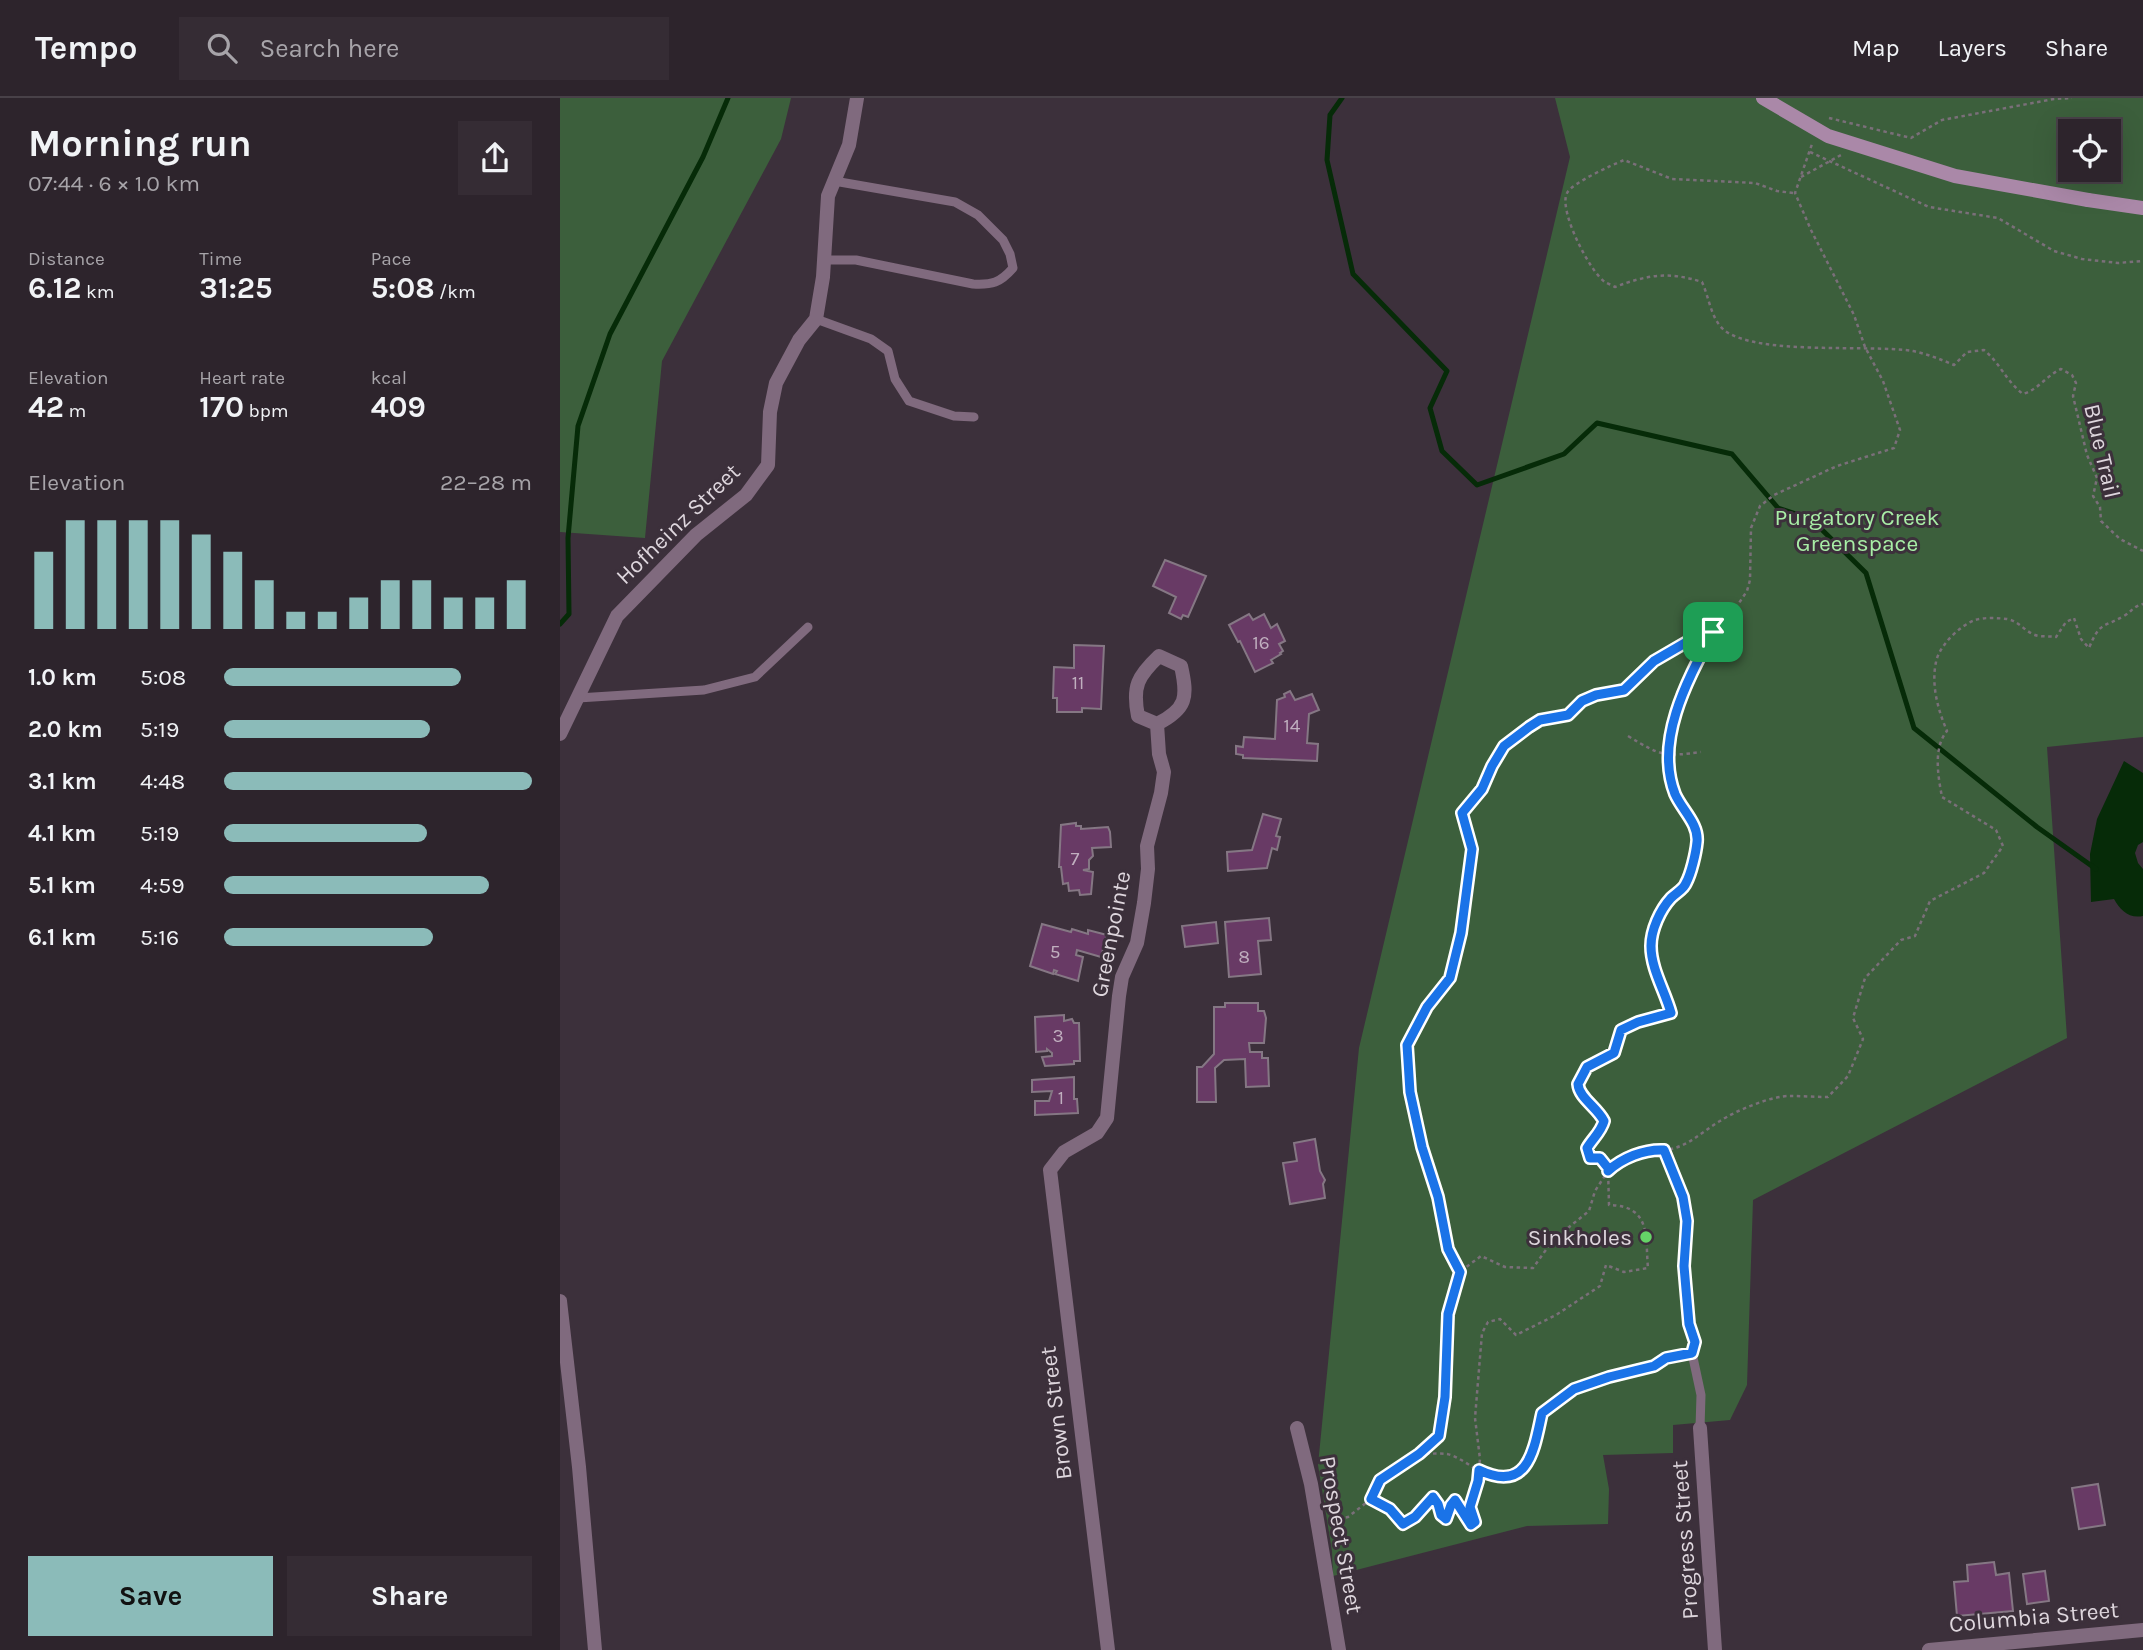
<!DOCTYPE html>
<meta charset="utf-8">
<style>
:root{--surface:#2d242c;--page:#352c34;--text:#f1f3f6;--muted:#a7a4a9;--line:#484148;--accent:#8bbbb9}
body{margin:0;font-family:Karla,sans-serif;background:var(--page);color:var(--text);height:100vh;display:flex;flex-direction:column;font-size:26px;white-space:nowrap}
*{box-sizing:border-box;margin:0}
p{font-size:23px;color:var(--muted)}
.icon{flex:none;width:38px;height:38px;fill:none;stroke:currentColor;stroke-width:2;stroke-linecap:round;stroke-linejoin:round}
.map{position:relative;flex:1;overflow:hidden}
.drawer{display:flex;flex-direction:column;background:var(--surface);width:560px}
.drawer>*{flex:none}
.tools{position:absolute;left:1498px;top:21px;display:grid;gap:14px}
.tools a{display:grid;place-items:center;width:63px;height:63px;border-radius:0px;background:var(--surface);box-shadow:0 7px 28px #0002,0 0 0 2px var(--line);font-size:35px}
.pin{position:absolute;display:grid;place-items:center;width:60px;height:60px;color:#fff;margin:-30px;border-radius:14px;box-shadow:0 4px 10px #0006}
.round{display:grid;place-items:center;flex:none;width:74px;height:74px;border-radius:0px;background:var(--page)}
.head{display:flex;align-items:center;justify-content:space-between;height:119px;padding:0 28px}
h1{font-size:38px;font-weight:700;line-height:52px}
.stats{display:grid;grid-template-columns:repeat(3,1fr);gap:10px;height:119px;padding:7px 28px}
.stats div{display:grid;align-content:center}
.stats b{font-size:30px;font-weight:700}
.stats small{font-size:19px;font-weight:400}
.stats p{font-size:19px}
.chart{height:196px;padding:14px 28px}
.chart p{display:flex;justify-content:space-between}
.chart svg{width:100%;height:126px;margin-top:7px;stroke:var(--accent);stroke-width:6}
.cta{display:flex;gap:14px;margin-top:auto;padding:14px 28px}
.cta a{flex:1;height:80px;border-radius:0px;background:var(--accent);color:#111;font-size:28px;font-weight:700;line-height:80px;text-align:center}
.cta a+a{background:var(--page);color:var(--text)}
ul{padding:0 28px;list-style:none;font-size:23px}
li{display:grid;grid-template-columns:112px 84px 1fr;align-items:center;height:52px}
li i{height:18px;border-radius:9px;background:var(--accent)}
header{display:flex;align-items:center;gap:42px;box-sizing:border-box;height:98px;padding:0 35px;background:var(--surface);border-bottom:2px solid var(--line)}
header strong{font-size:33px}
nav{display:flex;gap:38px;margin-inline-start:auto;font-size:24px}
.search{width:490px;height:63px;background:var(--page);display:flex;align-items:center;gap:18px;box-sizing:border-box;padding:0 24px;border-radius:0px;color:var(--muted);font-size:26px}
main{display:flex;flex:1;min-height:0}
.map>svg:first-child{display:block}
.green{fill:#3c5f3c;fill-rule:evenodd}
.water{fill:#062b08}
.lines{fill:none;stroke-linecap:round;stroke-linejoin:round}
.stream{stroke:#062b08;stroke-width:5}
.building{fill:#683a65;stroke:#857784;stroke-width:2}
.path{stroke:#7a6f79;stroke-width:2.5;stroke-dasharray:3.5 3.5;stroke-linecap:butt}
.lane{stroke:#806a7e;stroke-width:9}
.street{stroke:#806a7e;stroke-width:14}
.secondary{stroke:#aa88a8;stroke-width:14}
.secondary-bridge{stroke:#aa88a8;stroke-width:14}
.route-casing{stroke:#fff;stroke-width:14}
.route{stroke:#1a73e8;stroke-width:9}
.poi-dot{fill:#65d467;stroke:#3c303b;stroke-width:2.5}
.labels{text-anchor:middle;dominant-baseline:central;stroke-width:6;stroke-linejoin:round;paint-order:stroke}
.number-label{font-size:19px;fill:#c0afbf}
.street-label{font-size:23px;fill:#ded6dd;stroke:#3c303b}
.park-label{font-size:23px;fill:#a8eea6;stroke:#3c303b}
.poi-label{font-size:23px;fill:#ded6dd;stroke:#3c303b;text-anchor:end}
</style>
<header>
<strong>Tempo</strong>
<div class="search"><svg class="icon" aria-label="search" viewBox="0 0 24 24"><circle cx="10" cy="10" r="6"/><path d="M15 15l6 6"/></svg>Search here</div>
<nav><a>Map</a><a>Layers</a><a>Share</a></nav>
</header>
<main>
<section class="drawer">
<div class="head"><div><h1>Morning run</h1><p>07:44 · 6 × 1.0 km</p></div><a class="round"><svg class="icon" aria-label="share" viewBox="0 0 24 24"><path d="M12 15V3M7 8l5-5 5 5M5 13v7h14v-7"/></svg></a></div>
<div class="stats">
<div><p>Distance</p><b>6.12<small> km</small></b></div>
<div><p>Time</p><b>31:25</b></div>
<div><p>Pace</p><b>5:08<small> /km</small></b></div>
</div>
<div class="stats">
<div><p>Elevation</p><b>42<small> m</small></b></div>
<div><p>Heart rate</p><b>170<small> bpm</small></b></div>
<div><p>kcal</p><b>409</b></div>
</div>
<div class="chart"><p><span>Elevation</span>22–28 m</p>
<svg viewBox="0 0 160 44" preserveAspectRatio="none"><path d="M5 44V17M15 44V6M25 44V6M35 44V6M45 44V6M55 44V11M65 44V17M75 44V27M85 44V38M95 44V38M105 44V33M115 44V27M125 44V27M135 44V33M145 44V33M155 44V27"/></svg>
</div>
<ul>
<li><b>1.0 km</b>5:08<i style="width:77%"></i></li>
<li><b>2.0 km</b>5:19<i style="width:67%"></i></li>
<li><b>3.1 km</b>4:48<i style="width:100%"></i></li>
<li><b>4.1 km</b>5:19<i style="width:66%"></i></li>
<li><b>5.1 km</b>4:59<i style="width:86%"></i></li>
<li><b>6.1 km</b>5:16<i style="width:68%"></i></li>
</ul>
<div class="cta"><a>Save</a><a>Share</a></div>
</section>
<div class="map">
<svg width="1583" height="1552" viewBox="0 0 1583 1552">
<rect width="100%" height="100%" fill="#3c303b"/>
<g class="green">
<polygon points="0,0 231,0 221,41 102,263 85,440 0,434"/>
<path d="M995,0H1583V639L1487,649L1507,940L1193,1102L1187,1287L1170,1322L1113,1327V1355L1043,1357L1049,1391L1048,1426L967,1428L773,1478L772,1453L758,1367L799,950L1010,59ZM1510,33H1549V72H1510Z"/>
</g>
<path class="water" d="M1564,663L1583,675V744L1578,747L1575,755L1578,765L1583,771V818C1569,821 1560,812 1554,801L1531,804L1530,756L1537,721Z"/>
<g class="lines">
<g class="stream">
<polyline points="782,0 770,17 767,62 793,176 887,273 870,310 882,353 917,387 1004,356 1037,325 1172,356 1218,410 1251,421 1306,475 1354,630 1477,729 1536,771"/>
<polyline points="0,526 9,516 8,440 18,328 50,236 143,59 168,0"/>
</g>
</g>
<g class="building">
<polygon points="605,462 646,478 628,519 623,517 621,521 609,515 616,499 593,488"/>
<polygon points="689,516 693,522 704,516 711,530 717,526 725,543 719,546 723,553 720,555 721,556 711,562 713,565 695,574 680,543 678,544 669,527"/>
<polygon points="514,547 544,548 541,611 522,610 522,614 497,614 497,600 493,600 494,569 514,570"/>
<polygon points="730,593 735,602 752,596 759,612 749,616 747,645 758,646 757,663 683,660 683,657 676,656 676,648 683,649 684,639 715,641 717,602 725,599 724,596"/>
<polygon points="703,716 721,721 716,738 720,739 717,752 712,750 707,770 668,773 667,754 692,752"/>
<polygon points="516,725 516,728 521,728 521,731 548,729 550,734 551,749 532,750 533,758 529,762 529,771 523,772 533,774 531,796 520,797 519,792 509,793 508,785 503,786 501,769 499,769 501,727"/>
<polygon points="709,820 711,842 698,843 701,876 669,879 665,824"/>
<polygon points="656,824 658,845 625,849 622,828"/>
<polygon points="482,826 511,834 512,831 528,836 528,832 547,837 541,859 517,852 516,857 523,859 518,883 495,876 497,873 494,872 493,876 470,868"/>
<polygon points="665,905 698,905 698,913 704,913 706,920 704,945 689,945 690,954 702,954 702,960 708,960 709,988 686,989 685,961 664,962 655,970 656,1004 637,1004 637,969 642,969 654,956 654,909 665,909"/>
<polygon points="504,917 504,923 512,921 514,925 519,925 520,963 514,963 514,966 485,968 482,959 492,958 492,955 487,951 487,953 476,954 475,919"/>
<polygon points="514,979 514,1001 517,1001 518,1015 475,1017 475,1003 489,1003 492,993 472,994 472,982"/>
<polygon points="755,1041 760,1073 765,1082 763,1086 765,1100 730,1106 723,1065 737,1063 734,1045"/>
<polygon points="1538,1386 1545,1427 1519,1431 1512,1390"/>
<polygon points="1434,1464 1436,1477 1449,1475 1453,1513 1397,1518 1394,1484 1408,1483 1407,1467"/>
<polygon points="1485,1473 1489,1503 1467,1506 1463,1476"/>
</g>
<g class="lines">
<g class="path">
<polyline points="1269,20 1351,40 1382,22 1494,1 1512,0"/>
<polyline points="1250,54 1369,109 1438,120 1494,153 1522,161 1558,165 1583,163"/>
<polyline points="1241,79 1281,57"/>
<path d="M1233,95L1217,93L1195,85L1112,81L1064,62C1052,67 1012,85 1007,95C998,112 1030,174 1045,184C1048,186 1052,187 1055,189C1087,177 1108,173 1142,184C1149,199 1151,221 1164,232C1197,258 1308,246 1353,253C1367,256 1380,261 1394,267L1407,254L1424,252C1440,265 1446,283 1463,296C1479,291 1486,278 1501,271L1512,277L1516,285L1513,298L1527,357L1537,380L1533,398L1540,409L1541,423L1560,441L1583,453"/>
<path d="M1068,638C1101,658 1104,659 1141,654"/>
<polyline points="901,1173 921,1158 945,1169 973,1170 993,1142 1029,1113 1035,1093 1048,1073 1057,1065 1089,1052 1104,1052"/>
<path d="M1135,1244L1129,1226L1124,1168L1127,1123L1123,1099L1104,1052C1127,1050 1140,1035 1160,1023C1175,1013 1213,997 1231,998C1243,998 1256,999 1268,999L1288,978L1303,941L1293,920L1305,880L1341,842L1355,838L1370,803L1424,775L1443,748L1436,732L1382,699C1378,678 1373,650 1387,633C1378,612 1371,587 1376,564C1379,548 1399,528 1415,522C1424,519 1438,520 1447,521C1459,523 1464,533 1475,537C1480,539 1490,538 1496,539L1506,524L1514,520L1521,541L1529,550C1540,523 1543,530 1564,518C1572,513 1574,508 1583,506"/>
<path d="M859,1356C868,1356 878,1355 887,1356C897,1358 907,1366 916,1371C968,1398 973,1353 982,1315L1014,1291L1050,1279L1094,1268L1106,1260L1119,1258"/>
<path d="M811,1401L829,1411L843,1425C856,1423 865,1409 873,1399L878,1406L881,1417L886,1421L895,1402L911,1427L915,1424L910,1409L918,1383L920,1361L915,1320L922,1235L928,1224L940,1221L956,1237L996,1217L1040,1188L1046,1167L1064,1174L1088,1170C1085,1139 1092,1108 1049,1107L1048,1070L1040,1060H1030L1027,1050C1033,1040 1041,1034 1044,1023C1037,1009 1019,1000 1018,986L1027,969L1054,955L1061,932L1078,924L1111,915L1094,866L1091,849L1092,836L1101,813L1110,801L1126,787L1138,740L1136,731L1115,696L1109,659L1110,643L1127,584L1153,534L1175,511L1187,493L1190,482L1191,430L1200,408L1214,397L1277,368L1334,350L1340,332L1323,283L1305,249L1294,217L1251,132L1235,95L1252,46"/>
<polyline points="772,1422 788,1419 811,1401 820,1382 859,1356 879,1338 885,1299 888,1216 900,1174 888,1151 878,1099 862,1049 850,994 847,947 867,909 890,880 901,835 912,751 902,715 922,691 932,668 944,648 969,629 980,622 1008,617 1022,603 1036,597 1064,592 1094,563 1125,545 1152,535"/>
</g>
<g class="lane">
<path d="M264,162H296L413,186C432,187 440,185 453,170L450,156L443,142L418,117L395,104L274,83"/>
<polyline points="256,221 311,241 328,253 335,281 349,303 394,318 414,319"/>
<polyline points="18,600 144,592 195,579 248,529"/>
<polyline points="1132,1255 1141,1297 1140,1330"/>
</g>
<g class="street">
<polyline points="0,636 57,518 136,437 186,397 208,367 210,314 216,285 239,242 256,221 263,179 268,98 289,47 297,0"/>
<polyline points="0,1203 19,1369 35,1552"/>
<polyline points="737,1330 751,1386 779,1552"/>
<polyline points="1140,1330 1155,1552"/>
<path d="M548,1552L490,1072L504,1054L537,1035L547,1020L559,898L562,879L577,845L584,805L588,771L587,748L601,695L604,674L599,656L597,626C627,611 628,599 621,568L599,558C578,578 572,588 578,618L597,626"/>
<polyline points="1369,1552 1583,1532"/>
</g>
<polyline class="secondary" points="1528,102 1583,110"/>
<polyline class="secondary-bridge" points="1203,0 1268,38 1395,78 1528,102"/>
</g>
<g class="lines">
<defs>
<path id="route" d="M1153,534C1128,581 1094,642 1115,696C1122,712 1139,726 1137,744C1136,755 1131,776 1126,785C1124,791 1116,795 1111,800C1100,812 1091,832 1091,848C1091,871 1105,893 1111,915L1078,924L1061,932L1054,955L1027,969L1018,986C1019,1000 1037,1009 1044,1023C1041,1034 1033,1040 1027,1050L1030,1060H1040L1048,1070V1073C1062,1060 1084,1051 1104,1052L1123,1099L1127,1123L1124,1168L1129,1226L1135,1244L1132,1255L1106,1260L1094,1268L1049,1279L1014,1291L982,1315C974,1351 969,1396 919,1372L918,1383L910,1409L915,1424L911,1427L895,1402L891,1407L886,1421L881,1417L878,1406L873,1399L855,1419L843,1426L830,1411L811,1401L820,1382L859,1356L879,1338L885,1299L888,1216L900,1174L888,1151L878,1099L862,1049L850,994L847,947L867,909L890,880L901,835L912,751L902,715L922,691L932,668L944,648L969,629L980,622L1008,617L1022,603L1036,597L1064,592L1094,563L1125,545Z"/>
</defs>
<use href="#route" class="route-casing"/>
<use href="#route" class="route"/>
</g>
<circle class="poi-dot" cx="1086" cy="1139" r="7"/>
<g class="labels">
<g class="number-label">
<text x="701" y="545">16</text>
<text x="518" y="585">11</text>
<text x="732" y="628">14</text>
<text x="515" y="761">7</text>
<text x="495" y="854">5</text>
<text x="684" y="859">8</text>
<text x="498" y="938">3</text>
<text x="501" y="1000">1</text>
</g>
<g class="street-label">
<text transform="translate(1542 353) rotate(77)">Blue Trail</text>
<text transform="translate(118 426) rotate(-44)">Hofheinz Street</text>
<text transform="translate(551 836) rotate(-79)">Greenpointe</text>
<text transform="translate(496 1315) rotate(-97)">Brown Street</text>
<text transform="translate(781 1437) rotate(80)">Prospect Street</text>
<text transform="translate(1125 1442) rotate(-94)">Progress Street</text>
<text transform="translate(1474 1519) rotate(-5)">Columbia Street</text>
</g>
<g class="park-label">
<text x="1297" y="419">Purgatory Creek<tspan x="1297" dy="26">Greenspace</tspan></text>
</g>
<g class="poi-label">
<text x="1072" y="1139">Sinkholes</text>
</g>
</g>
</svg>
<div class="tools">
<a><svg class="icon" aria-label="locate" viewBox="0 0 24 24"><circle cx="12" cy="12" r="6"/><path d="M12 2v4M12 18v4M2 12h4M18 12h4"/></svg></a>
</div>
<div class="pin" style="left:1153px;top:534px;background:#1e9e55"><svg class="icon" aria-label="arrive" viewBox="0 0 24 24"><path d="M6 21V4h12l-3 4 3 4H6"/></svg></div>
</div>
</main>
